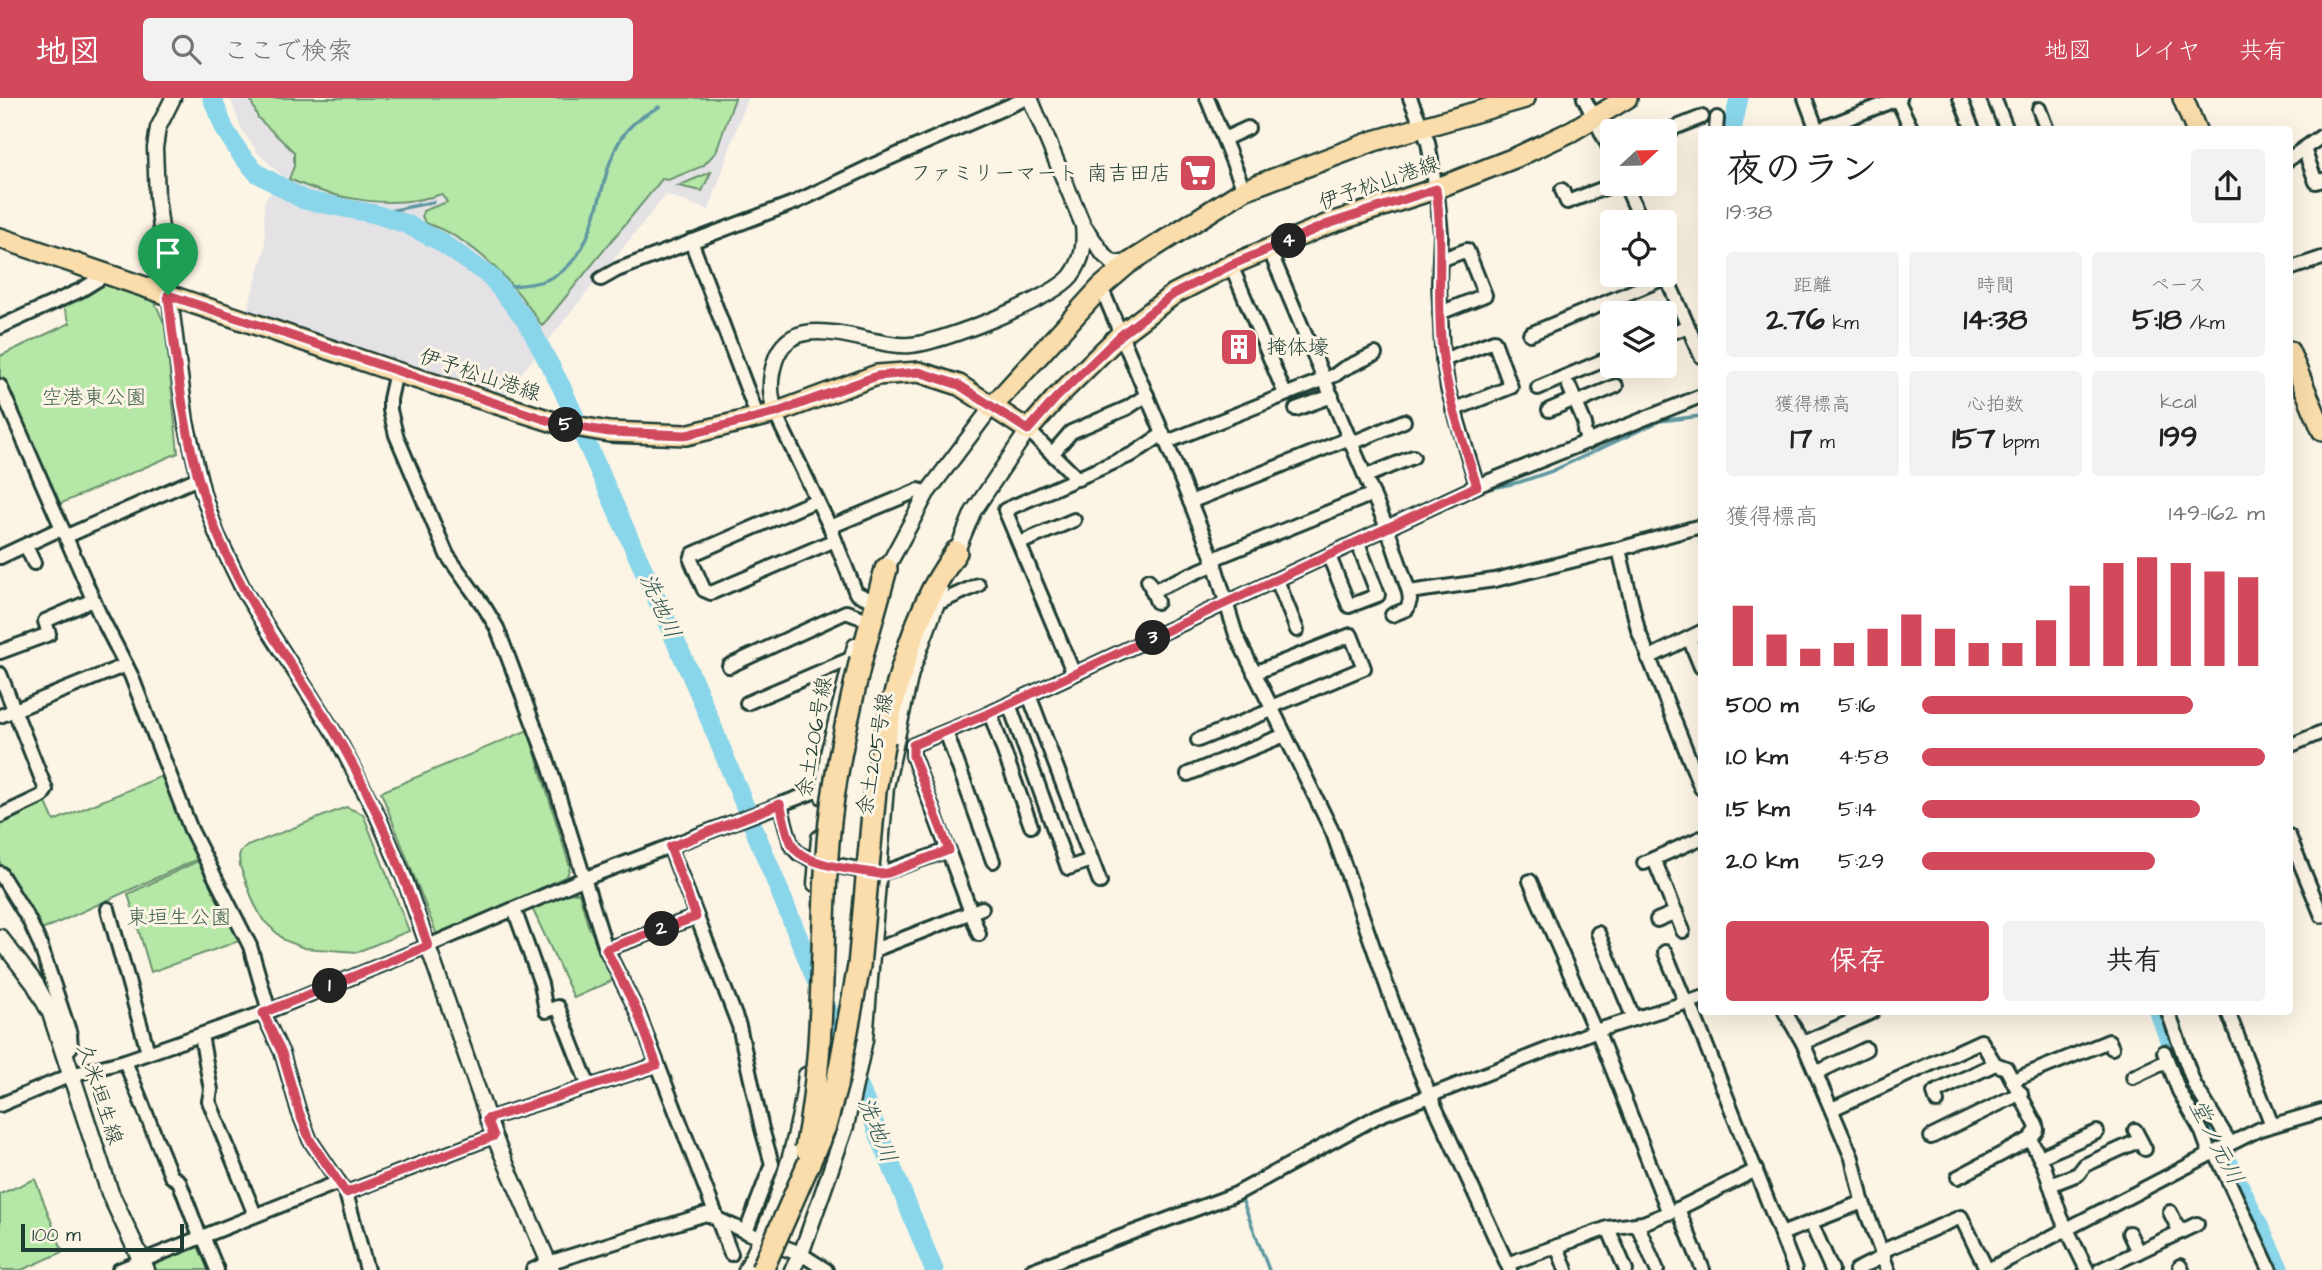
<!DOCTYPE html>
<html lang="ja">
<meta charset="utf-8">
<style>
:root{--surface:#fff;--page:#f2f2f2;--text:#222;--muted:#767676;--accent:#d1495b}
body{margin:0;font-family:"Architects Daughter","Klee One",sans-serif;background:var(--page);color:var(--text);height:100vh;display:flex;flex-direction:column;font-size:26px;white-space:nowrap}
*{box-sizing:border-box;margin:0}
p{font-size:23px;color:var(--muted)}
.icon{flex:none;width:38px;height:38px;fill:none;stroke:currentColor;stroke-width:2;stroke-linecap:round;stroke-linejoin:round}
.map{position:relative;flex:1;overflow:hidden}
.side{position:absolute;left:1698px;top:28px;width:595px;height:889px;display:flex;flex-direction:column;background:var(--surface);border-radius:7px;box-shadow:0 7px 28px #0002}
.side>*{flex:none}
.needle{width:46px;rotate:68deg}
.tools{position:absolute;left:1600px;top:21px;display:grid;gap:14px}
.tools a{display:grid;place-items:center;width:77px;height:77px;border-radius:7px;background:var(--surface);box-shadow:0 7px 28px #0002;font-size:35px}
.scale{position:absolute;left:21px;bottom:18px;width:163px;box-sizing:border-box;padding-left:7px;border:4px solid #1f3d34;border-top:0;font-size:19px;line-height:24px;white-space:nowrap;color:#1f3d34;-webkit-text-stroke:5px #fcf5e5;paint-order:stroke}
.pin{position:absolute;display:grid;place-items:center;width:60px;height:60px;color:#fff;margin:-72px -30px;border-radius:50% 50% 50% 0;rotate:-45deg;box-shadow:0 0 7px #0007}
.pin .icon{rotate:45deg}
.km{position:absolute;width:35px;height:35px;margin:-18px;border-radius:50%;background:#222;color:#fff;font-size:19px;line-height:35px;text-align:center}
.round{display:grid;place-items:center;flex:none;width:74px;height:74px;border-radius:7px;background:var(--page)}
.summary{display:flex;align-items:center;justify-content:space-between;height:119px;padding:0 28px}
h1{font-size:38px;font-weight:800;line-height:52px}
.stats{display:grid;grid-template-columns:repeat(3,1fr);gap:10px;height:119px;padding:7px 28px}
.stats div{display:grid;align-content:center;border-radius:7px;background:var(--page);text-align:center}
.stats b{font-size:30px;font-weight:800}
.stats small{font-size:19px;font-weight:400}
.stats p{font-size:19px}
.chart{height:196px;padding:14px 28px}
.chart p{display:flex;justify-content:space-between}
.chart svg{width:100%;height:126px;margin-top:7px;stroke:var(--accent);stroke-width:6}
.primary-button{display:flex;gap:14px;margin-top:auto;padding:14px 28px}
.primary-button a{flex:1;height:80px;border-radius:7px;background:var(--accent);color:#fff;font-size:28px;font-weight:800;line-height:80px;text-align:center}
.primary-button a+a{background:var(--page);color:var(--text)}
ul{padding:0 28px;list-style:none;font-size:23px}
li{display:grid;grid-template-columns:112px 84px 1fr;align-items:center;height:52px}
li i{height:18px;border-radius:9px;background:var(--accent)}
header{display:flex;align-items:center;gap:42px;box-sizing:border-box;height:98px;padding:0 35px;background:var(--accent);color:#fff}
header strong{font-size:33px}
nav{display:flex;gap:38px;margin-inline-start:auto;font-size:24px}
.search{width:490px;height:63px;background:var(--page);display:flex;align-items:center;gap:18px;box-sizing:border-box;padding:0 24px;border-radius:7px;color:var(--muted);font-size:26px}
.map>svg:first-child{display:block}
.built{fill:#e4e2e5}
.green{fill:#b5e7a7;stroke:#6a926e;stroke-width:2}
.lines{fill:none;stroke-linecap:round;stroke-linejoin:round}
.stream{stroke:#5f98a1;stroke-width:3.5}
.river{stroke:#89d5e9;stroke-width:19}
.minor-casing{stroke:#1f3d34;stroke-width:18}
.tertiary-casing{stroke:#1f3d34;stroke-width:19}
.secondary-casing{stroke:#1f3d34;stroke-width:21}
.primary-casing{stroke:#1f3d34;stroke-width:24}
.motorway-casing{stroke:#1f3d34;stroke-width:26}
.minor{stroke:#fcf5e5;stroke-width:12}
.tertiary{stroke:#fcf5e5;stroke-width:14}
.secondary{stroke:#fcf5e5;stroke-width:16}
.primary{stroke:#faddab;stroke-width:19}
.motorway{stroke:#faddab;stroke-width:21}
.motorway-bridge-casing{stroke:#1f3d34;stroke-width:26;stroke-linecap:butt}
.motorway-bridge{stroke:#faddab;stroke-width:21}
.route-casing{stroke:#fff;stroke-width:14}
.route{stroke:#d1495b;stroke-width:9}
.labels{text-anchor:middle;dominant-baseline:central;stroke-width:6;stroke-linejoin:round;paint-order:stroke}
.poi-label{font-size:21px;fill:#1f3d34;stroke:#fcf5e5;text-anchor:end}
.street-label{font-size:21px;fill:#1f3d34;stroke:#fcf5e5}
.park-label{font-size:21px;fill:#3d5f4b;stroke:#fcf5e5}
.water-label{font-size:23px;font-style:italic;fill:#345b58;stroke:#fcf5e5}
</style>
<header>
<strong>地図</strong>
<div class="search"><svg class="icon" aria-label="search" viewBox="0 0 24 24"><circle cx="10" cy="10" r="6"/><path d="M15 15l6 6"/></svg>ここで検索</div>
<nav><a>地図</a><a>レイヤ</a><a>共有</a></nav>
</header>
<div class="map">
<svg width="2322" height="1172" viewBox="0 0 2322 1172">
<rect width="100%" height="100%" fill="#fcf5e5"/>
<filter id="ink" filterUnits="userSpaceOnUse"><feTurbulence type="fractalNoise" baseFrequency=".0143" numOctaves="2"/><feDisplacementMap in="SourceGraphic" scale="14" xChannelSelector="R" yChannelSelector="G"/><feConvolveMatrix kernelMatrix="1 2 1 2 8 2 1 2 1" color-interpolation-filters="sRGB"/></filter>
<g filter="url(#ink)">
<polygon class="built" points="230,0 747,0 709,112 666,97 502,299 246,216 265,150 264,104 281,77 259,56 242,32"/>
<g class="green">
<path d="M250,0H735L716,54L703,68L668,82L662,81L542,228C514,185 475,141 425,125L422,118L423,113L447,104L442,96C393,112 335,102 289,81L294,68V54L258,20Z"/>
<polygon points="711,74 702,93 678,88"/>
<polygon points="99,184 153,200 165,227 178,355 55,408 0,281 0,258 70,225 62,205"/>
<polygon points="528,632 570,769 567,778 440,837 437,837 381,694"/>
<polygon points="162,678 183,731 200,760 42,832 29,816 0,767 0,720 44,700 54,723"/>
<polygon points="346,709 363,716 409,833 357,854 304,850 284,842 263,822 254,805 240,768 239,758 241,753 247,748"/>
<polygon points="200,762 242,842 151,874 128,796"/>
<polygon points="566,794 579,795 588,827 614,882 574,900 532,810"/>
<polygon points="35,1081 63,1154 22,1172 0,1172 0,1096"/>
<polygon points="199,1142 213,1172 153,1172 148,1161"/>
</g>
<g class="lines">
<g class="stream">
<polyline points="375,116 433,104"/>
<path d="M498,189C514,187 531,188 546,182C602,161 594,82 622,39C632,24 644,17 659,9"/>
<polyline points="1484,392 1520,384 1552,373 1660,323 1701,318"/>
<polyline points="1204,1114 1242,1101 1269,1172"/>
<polyline points="1056,1169 1167,1128"/>
</g>
<g class="river">
<polyline points="212,0 225,32 241,57 257,75 304,102 375,116 406,126 439,143 491,179 527,224 561,288 698,593 934,1172"/>
<polyline points="1732,32 1739,0"/>
<polyline points="2159,914 2181,976 2218,1042 2280,1172"/>
</g>
<defs>
<g id="minor">
<polyline points="1207,0 1244,92"/>
<polyline points="1410,0 1428,44 1438,104 1441,136 1439,185 1442,251 1448,291 1477,388"/>
<polyline points="1584,0 1612,55"/>
<polyline points="1805,0 1817,32"/>
<polyline points="1960,0 1973,32"/>
<polyline points="1994,0 2007,32"/>
<polyline points="1897,1 1912,32"/>
<polyline points="2039,11 2047,32"/>
<polyline points="1716,32 1717,20"/>
<polyline points="1818,32 1900,0"/>
<polyline points="1664,34 1702,19"/>
<polyline points="1224,41 1248,30"/>
<polyline points="2304,51 2316,84 2322,82"/>
<polyline points="2289,61 2322,38"/>
<polyline points="1625,86 1642,124"/>
<polyline points="1562,92 1567,104 1615,86"/>
<polyline points="691,143 758,320"/>
<polyline points="1269,151 1388,432 1409,494 1495,482 1619,451"/>
<polyline points="1440,162 1467,152 1485,197 1440,215"/>
<polyline points="1231,167 1285,296"/>
<polyline points="2289,171 2322,160"/>
<polyline points="1664,174 1701,258"/>
<polyline points="601,181 617,172 796,104 876,66 1027,0"/>
<polyline points="1101,189 1163,336 1213,461 1236,537 1333,735 1401,928 1430,998 1510,1172"/>
<polyline points="0,229 81,192 107,176"/>
<polyline points="1530,236 1667,179"/>
<polyline points="1664,238 1688,228"/>
<polyline points="1443,262 1494,243 1511,289 1453,312"/>
<polyline points="396,274 390,301 390,312 396,337 447,457 485,510 497,530 549,667 606,851 637,913 731,1156"/>
<polyline points="0,288 99,515 131,577 191,732 250,848 269,913"/>
<polyline points="1569,288 1585,326 1584,333 1588,344"/>
<polyline points="1538,290 1612,259"/>
<polyline points="1576,305 1616,288"/>
<polyline points="1296,311 1332,298"/>
<polyline points="1549,312 1575,301"/>
<polyline points="775,315 830,429 856,495 871,502"/>
<polyline points="1028,332 1078,381"/>
<polyline points="1167,344 1335,277 1343,271 1375,256"/>
<polyline points="1352,345 1404,323"/>
<polyline points="1052,356 1071,334 1127,310 1147,297"/>
<polyline points="1366,378 1413,359"/>
<polyline points="817,402 693,456 691,462 704,492 711,495 835,442"/>
<polyline points="1190,404 1350,340"/>
<polyline points="1701,428 1619,451 1638,532 1701,690"/>
<polyline points="830,429 919,392 927,395"/>
<polyline points="67,438 198,380"/>
<polyline points="1020,445 1074,422"/>
<polyline points="26,448 34,465"/>
<polyline points="1329,458 1349,508 1378,497 1358,445"/>
<polyline points="0,459 62,430"/>
<polyline points="1213,461 1373,396"/>
<polyline points="1148,482 1157,504"/>
<polyline points="1277,482 1297,532"/>
<polyline points="1152,493 1215,466"/>
<polyline points="938,505 978,487"/>
<polyline points="1392,517 1407,511 1410,502 1409,494"/>
<polyline points="1689,540 1701,569"/>
<polyline points="0,554 49,536 45,523 93,502"/>
<polyline points="1648,560 1701,534"/>
<polyline points="729,568 846,514 865,521"/>
<polyline points="1254,575 1351,537 1364,570 1271,609"/>
<polyline points="0,576 46,692 42,698 0,718"/>
<polyline points="1074,576 1005,412 1133,356 1163,336"/>
<polyline points="1029,597 1100,784"/>
<polyline points="747,605 850,561"/>
<polyline points="1009,606 1068,770 1091,762"/>
<polyline points="990,615 1031,728"/>
<polyline points="0,618 126,567"/>
<polyline points="946,634 993,763"/>
<polyline points="1198,642 1272,612"/>
<polyline points="2289,648 2322,634"/>
<polyline points="1188,676 1285,637"/>
<polyline points="780,706 791,747 799,756 816,763"/>
<polyline points="2289,738 2322,818"/>
<polyline points="670,749 739,928 762,1031 772,1066 746,1134"/>
<polyline points="1654,761 1683,833"/>
<polyline points="1644,765 1701,740"/>
<polyline points="0,775 29,822 40,846 70,936 71,949 65,955"/>
<polyline points="879,776 949,752"/>
<polyline points="1530,783 1595,933"/>
<polyline points="108,811 148,954"/>
<polyline points="514,811 541,886 546,913 558,909 589,989"/>
<polyline points="1657,822 1676,814"/>
<polyline points="1598,835 1634,921"/>
<polyline points="979,836 913,658 913,647 984,618 1477,388 1701,298"/>
<polyline points="606,851 696,819"/>
<polyline points="874,852 982,810"/>
<polyline points="1665,854 1686,905"/>
<polyline points="1689,904 1795,1172"/>
<polyline points="1785,914 1803,945 1852,1060 1862,1102 1888,1172"/>
<polyline points="2168,914 2194,986 2230,1045"/>
<polyline points="2228,914 2272,1027"/>
<polyline points="263,915 282,955 299,1014 310,1042 346,1095 367,1172"/>
<polyline points="1597,932 1669,1115"/>
<polyline points="201,937 211,992 209,1003 255,1117"/>
<polyline points="1803,945 1872,914"/>
<polyline points="2164,954 2179,993 2202,1034 2210,1056"/>
<polyline points="125,963 171,1078 179,1083 200,1139 205,1143 217,1172"/>
<polyline points="1816,975 1866,951"/>
<polyline points="2133,979 2167,963"/>
<polyline points="2013,982 2109,943 2112,950"/>
<polyline points="1937,1004 1934,995 1995,966 2006,970 2036,1027 2037,1032 2030,1041 2044,1068 2061,1119 2087,1172"/>
<polyline points="0,1007 71,977 125,963 269,913 428,848 583,781 824,690"/>
<polyline points="1832,1011 1981,943 1995,966"/>
<polyline points="487,1021 657,967"/>
<polyline points="2135,1032 2145,1051"/>
<polyline points="1931,1039 2021,995"/>
<polyline points="2215,1054 2270,1172"/>
<polyline points="2040,1059 2097,1034"/>
<polyline points="1958,1079 2030,1041"/>
<polyline points="2050,1087 2078,1076 2085,1067 2140,1042"/>
<polyline points="346,1095 494,1038"/>
<polyline points="1678,1111 1703,1172"/>
<polyline points="2170,1114 2180,1134"/>
<polyline points="1811,1125 1832,1172"/>
<polyline points="1637,1126 1657,1172"/>
<polyline points="1608,1130 1626,1172"/>
<polyline points="2129,1135 2138,1154"/>
<polyline points="1781,1136 1863,1104"/>
<polyline points="1557,1148 1566,1172"/>
<polyline points="1882,1153 1961,1119 1987,1172"/>
<polyline points="801,1156 826,1172"/>
<polyline points="1507,1166 1608,1130 1643,1125 1678,1111 1756,1072"/>
<polyline points="2180,1168 2182,1172"/>
<polyline points="119,1172 339,1084"/>
<polyline points="533,1172 548,1165 706,1116 753,1137"/>
<polyline points="1032,1172 1236,1096 1378,1018 1595,933 1701,900"/>
<polyline points="1856,1172 1884,1158"/>
<polyline points="1988,1172 2228,1047 2260,1031 2322,1013"/>
<polyline points="2100,1172 2197,1126"/>
</g>
<g id="tertiary">
<polyline points="173,0 158,30 155,50 157,99 186,324 203,396 217,437 244,493 336,638 378,719 405,782 494,1038 552,1172"/>
<polyline points="1030,0 1083,127 1104,157 1113,165 1129,165"/>
<path d="M775,315C770,295 769,282 775,263C793,206 871,251 910,247C942,245 1052,201 1071,178C1083,162 1085,147 1083,127"/>
<polyline points="953,462 973,414 1028,332"/>
<polyline points="883,477 927,395 991,310"/>
<polyline points="823,699 828,656 855,548"/>
<polyline points="819,764 875,775"/>
<polyline points="815,786 819,740"/>
<polyline points="766,1143 801,1156"/>
<path d="M746,1172C777,1110 798,1046 806,977"/>
<polyline points="792,1172 801,1156 846,1028 865,942 886,689 911,575 941,494"/>
</g>
<polyline id="secondary" points="0,840 35,886 51,915 110,1095 146,1172"/>
<g id="primary">
<polyline points="2183,0 2196,32"/>
<polyline points="0,140 396,274 557,325 609,334 686,337 775,315 877,277 919,274 959,287 1028,332 1056,300 1120,237 1174,196 1231,167 1328,126 1435,91 1517,59 1570,34 1627,0"/>
<polyline points="2289,253 2322,332"/>
<polyline points="991,310 1101,189 1129,165 1244,92 1374,43 1525,0"/>
</g>
<g id="motorway">
<polyline points="861,561 886,471"/>
<path d="M884,642C896,590 909,538 933,491C940,478 948,466 956,454"/>
</g>
</defs>
<use href="#minor" class="minor-casing"/>
<use href="#tertiary" class="tertiary-casing"/>
<use href="#secondary" class="secondary-casing"/>
<use href="#primary" class="primary-casing"/>
<use href="#motorway" class="motorway-casing"/>
<use href="#minor" class="minor"/>
<use href="#tertiary" class="tertiary"/>
<use href="#secondary" class="secondary"/>
<use href="#primary" class="primary"/>
<use href="#motorway" class="motorway"/>
<defs>
<g id="motorway-bridge">
<path d="M806,1051C826,949 820,846 828,744C833,682 847,622 861,561"/>
<polyline points="762,1172 825,1028 838,981 859,868 875,693 884,642"/>
</g>
</defs>
<use href="#motorway-bridge" class="motorway-bridge-casing"/>
<use href="#motorway-bridge" class="motorway-bridge"/>
</g>
</g>
<g class="lines" filter="url(#ink)">
<defs>
<path id="route" d="M1436,91C1444,145 1436,199 1442,252C1447,299 1463,343 1477,388L990,615L913,647V658L949,752L888,775L879,776C858,772 804,768 793,748C786,737 784,719 780,706L670,749L696,819L606,851L637,913L657,967L487,1021L494,1038L346,1095L310,1042L299,1014L282,955L263,915L428,848C403,775 375,702 335,635C295,569 246,507 217,435C186,360 178,277 168,197L556,325L609,334L686,337L775,315L877,278L919,274L959,287L1028,332L1056,300L1121,237L1174,196L1231,167L1328,126Z"/>
</defs>
<use href="#route" class="route-casing"/>
<use href="#route" class="route"/>
</g>
<defs>
<symbol id="supermarket-square" viewBox="-11 -11 22 22"><rect x="-9" y="-9" width="18" height="18" rx="4" fill="#d1495b" stroke="#fcf5e5"/><path d="M-6-5.5h2.5l.6 2H6L4.5 2H-2.5L-4.4-4H-6ZM-1.5 3.2a1.3 1.3 0 1 0 .1 0ZM3 3.2a1.3 1.3 0 1 0 .1 0Z" fill="#fff"/></symbol>
<symbol id="building-square" viewBox="-11 -11 22 22"><rect x="-9" y="-9" width="18" height="18" rx="4" fill="#d1495b" stroke="#fcf5e5"/><path d="M-4-6H4V6H1V3H-1V6H-4ZM-2.5-4.3h1.7v1.8h-1.7ZM.8-4.3h1.7v1.8H.8ZM-2.5-1h1.7V.8h-1.7ZM.8-1h1.7V.8H.8Z" fill="#fff"/></symbol>
</defs>
<g fill-rule="evenodd">
<use href="#supermarket-square" x="1176" y="53" width="44" height="44"/>
<use href="#building-square" x="1217" y="227" width="44" height="44"/>
</g>
<g class="labels">
<g class="poi-label">
<text x="1171" y="75">ファミリーマート 南吉田店</text>
<text x="1266" y="249" text-anchor="start">掩体壕</text>
</g>
<g class="street-label">
<text transform="translate(1379 85) rotate(-19)">伊予松山港線</text>
<text transform="translate(480 277) rotate(18)">伊予松山港線</text>
<text transform="translate(814 639) rotate(-80)">余土206号線</text>
<text transform="translate(875 656) rotate(-80)">余土205号線</text>
<text transform="translate(100 996) rotate(72)">久米垣生線</text>
</g>
<g class="park-label">
<text x="94" y="299">空港東公園</text>
<text x="179" y="819">東垣生公園</text>
</g>
<g class="water-label">
<text transform="translate(660 508) rotate(66)">洗地川</text>
<text transform="translate(877 1032) rotate(68)">洗地川</text>
<text transform="translate(2216 1044) rotate(63)">堂ノ元川</text>
</g>
</g>
</svg>
<div class="tools">
<a><svg class="needle" viewBox="-14 -14 28 28"><path d="M0-13l5 13h-10z" fill="#e53935"/><path d="M0 13l5-13h-10z" fill="#767676"/></svg></a>
<a><svg class="icon" aria-label="locate" viewBox="0 0 24 24"><circle cx="12" cy="12" r="6"/><path d="M12 2v4M12 18v4M2 12h4M18 12h4"/></svg></a>
<a><svg class="icon" aria-label="layers" viewBox="0 0 24 24"><path d="M12 4l9 5-9 5-9-5zM3 14l9 5 9-5"/></svg></a>
</div>
<div class="scale">100 m</div>
<div class="pin" style="left:168px;top:197px;background:#1e9e55"><svg class="icon" aria-label="arrive" viewBox="0 0 24 24"><path d="M6 21V4h12l-3 4 3 4H6"/></svg></div>
<b class="km" style="left:330px;top:888px">1</b>
<b class="km" style="left:662px;top:831px">2</b>
<b class="km" style="left:1153px;top:540px">3</b>
<b class="km" style="left:1289px;top:143px">4</b>
<b class="km" style="left:566px;top:327px">5</b>
<section class="side">
<div class="summary"><div><h1>夜のラン</h1><p>19:38</p></div><a class="round"><svg class="icon" aria-label="share" viewBox="0 0 24 24"><path d="M12 15V3M7 8l5-5 5 5M5 13v7h14v-7"/></svg></a></div>
<div class="stats">
<div><p>距離</p><b>2.76<small> km</small></b></div>
<div><p>時間</p><b>14:38</b></div>
<div><p>ペース</p><b>5:18<small> /km</small></b></div>
</div>
<div class="stats">
<div><p>獲得標高</p><b>17<small> m</small></b></div>
<div><p>心拍数</p><b>157<small> bpm</small></b></div>
<div><p>kcal</p><b>199</b></div>
</div>
<div class="chart"><p><span>獲得標高</span>149–162 m</p>
<svg viewBox="0 0 160 44" preserveAspectRatio="none"><path d="M5 44V23M15 44V33M25 44V38M35 44V36M45 44V31M55 44V26M65 44V31M75 44V36M85 44V36M95 44V28M105 44V16M115 44V8M125 44V6M135 44V8M145 44V11M155 44V13"/></svg>
</div>
<ul>
<li><b>500 m</b>5:16<i style="width:79%"></i></li>
<li><b>1.0 km</b>4:58<i style="width:100%"></i></li>
<li><b>1.5 km</b>5:14<i style="width:81%"></i></li>
<li><b>2.0 km</b>5:29<i style="width:68%"></i></li>
</ul>
<div class="primary-button"><a>保存</a><a>共有</a></div>
</section>
</div>
